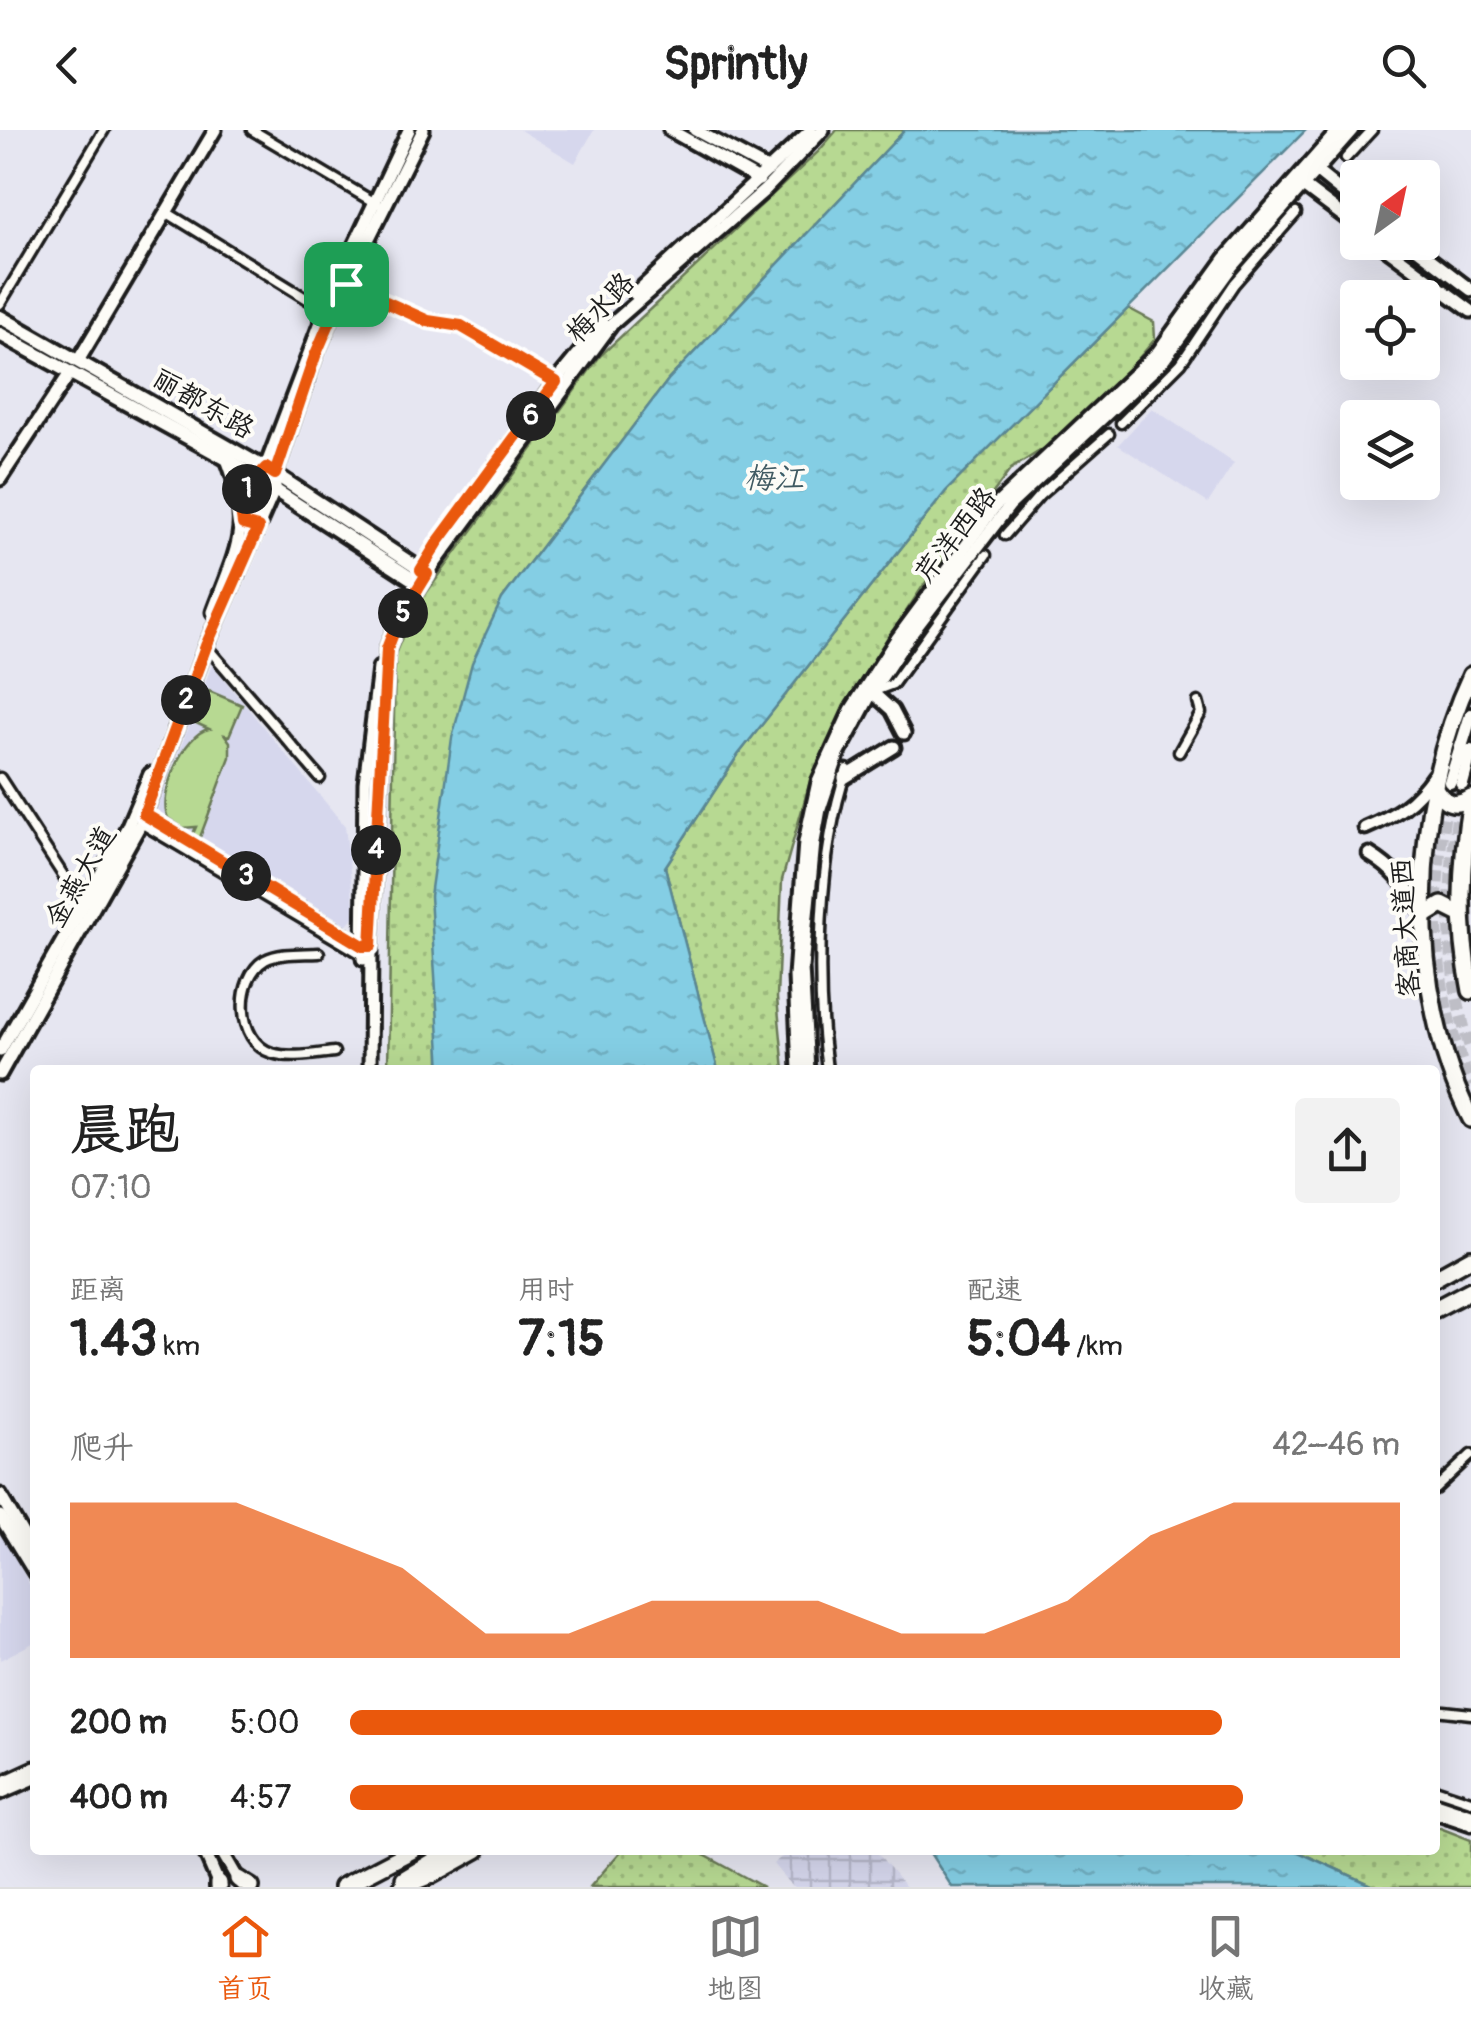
<!DOCTYPE html>
<html lang="zh">
<meta charset="utf-8">
<style>
:root{--surface:#fff;--page:#f2f2f2;--text:#222;--muted:#767676;--line:#e0e0e0;--accent:#ea580c}
body{margin:0;font-family:Pangolin,"LXGW WenKai TC",sans-serif;background:var(--page);color:var(--text);height:100vh;display:flex;flex-direction:column;font-size:38px;white-space:nowrap}
*{box-sizing:border-box;margin:0}
p{font-size:32px;color:var(--muted)}
.icon{flex:none;width:55px;height:55px;fill:none;stroke:currentColor;stroke-width:2;stroke-linecap:round;stroke-linejoin:round}
.map{position:relative;flex:1;overflow:hidden}
.sheet{position:absolute;left:30px;top:935px;width:1410px;height:790px;display:flex;flex-direction:column;background:var(--surface);border-radius:10px;box-shadow:0 10px 40px #0002}
.sheet>*{flex:none}
.needle{width:65px;rotate:33deg}
.controls{position:absolute;left:1340px;top:30px;display:grid;gap:20px}
.controls a{display:grid;place-items:center;width:100px;height:100px;border-radius:10px;background:var(--surface);box-shadow:0 10px 40px #0002;font-size:50px}
.pin{position:absolute;display:grid;place-items:center;width:85px;height:85px;color:#fff;margin:-42px;border-radius:20px;box-shadow:0 5px 15px #0006}
.km{position:absolute;width:50px;height:50px;margin:-25px;border-radius:50%;background:#222;color:#fff;font-size:28px;line-height:50px;text-align:center}
.round{display:grid;place-items:center;flex:none;width:105px;height:105px;border-radius:10px;background:var(--page)}
.headline{display:flex;align-items:center;justify-content:space-between;height:170px;padding:0 40px}
h1{font-size:55px;font-weight:800;line-height:75px}
.metrics{display:grid;grid-template-columns:repeat(3,1fr);gap:15px;height:170px;padding:10px 40px}
.metrics div{display:grid;align-content:center}
.metrics b{font-size:50px;font-weight:800}
.metrics small{font-size:28px;font-weight:400}
.metrics p{font-size:28px}
.chart{height:280px;padding:20px 40px}
.chart p{display:flex;justify-content:space-between}
.chart svg{width:100%;height:180px;margin-top:10px;fill:var(--accent);opacity:.7}
ul{padding:0 40px;list-style:none;font-size:32px}
li{display:grid;grid-template-columns:160px 120px 1fr;align-items:center;height:75px}
li i{height:25px;border-radius:12px;background:var(--accent)}
header{display:flex;justify-content:space-between;align-items:center;height:130px;padding:0 40px;background:var(--surface);font-size:45px;font-weight:800}
.tabs{display:flex;justify-content:space-around;align-items:center;height:140px;border-top:2px solid var(--line);background:var(--surface);font-size:28px;color:var(--muted)}
.tabs a{display:grid;justify-items:center;gap:5px}
.tabs .on{color:var(--accent)}
.map>svg:first-child{display:block}
.built{fill:#d6d7ed}
.industrial{fill:url(#industrial-grid)}
.grass{fill:url(#grass-dots);stroke:#6a7a57;stroke-width:2.5}
.garden{fill:#b7d992;stroke:#6a7a57;stroke-width:2.5}
.water{fill:url(#water-ripples);stroke:#5a8794;stroke-width:2.5}
.lines{fill:none;stroke-linecap:round;stroke-linejoin:round}
.primary-tunnel{stroke:#bebec6;stroke-width:12;stroke-dasharray:12 6;stroke-linecap:butt}
.street-casing{stroke:#1c1c1c;stroke-width:15}
.secondary-casing{stroke:#1c1c1c;stroke-width:19}
.primary-casing{stroke:#1c1c1c;stroke-width:20}
.highway-casing{stroke:#1c1c1c;stroke-width:22}
.street{stroke:#fdfcf7;stroke-width:8}
.secondary{stroke:#fdfcf7;stroke-width:11}
.primary{stroke:#fdfcf7;stroke-width:12}
.highway{stroke:#fdfcf7;stroke-width:15}
.route-casing{stroke:#fff;stroke-width:20}
.route{stroke:#ea580c;stroke-width:12}
.labels{text-anchor:middle;dominant-baseline:central;stroke-width:8;stroke-linejoin:round;paint-order:stroke}
.street-label{font-size:28px;fill:#1c1c1c;stroke:#fdfcf7}
.water-label{font-size:30px;font-style:italic;fill:#405a62;stroke:#fdfcf7}
</style>
<header><svg class="icon" aria-label="back" viewBox="0 0 24 24"><path d="M15 5l-7 7 7 7"/></svg>Sprintly<svg class="icon" aria-label="search" viewBox="0 0 24 24"><circle cx="10" cy="10" r="6"/><path d="M15 15l6 6"/></svg></header>
<div class="map">
<svg width="1471" height="1757" viewBox="0 0 1471 1757">
<defs>
<pattern id="industrial-grid" width="8" height="8" patternUnits="userSpaceOnUse" patternTransform="scale(2.5)"><rect width="8" height="8" fill="#d6d7ed"/><path d="M0 4h8M4 0v8" fill="none" stroke="#b7b8cb"/></pattern>
<pattern id="grass-dots" width="8" height="8" patternUnits="userSpaceOnUse" patternTransform="scale(2.5)"><rect width="8" height="8" fill="#b7d992"/><path d="M2 2h.1M6 6h.1" fill="none" stroke="#9dba7d" stroke-width="1.8" stroke-linecap="round"/></pattern>
<pattern id="water-ripples" width="26" height="14" patternUnits="userSpaceOnUse" patternTransform="scale(2.5)"><rect width="26" height="14" fill="#84cee4"/><path d="M2 4q2-2 4 0t4 0M15 11q2-2 4 0t4 0" fill="none" stroke="#71b0c3"/></pattern>
</defs>
<rect width="100%" height="100%" fill="#e6e6f1"/>
<filter id="ink" filterUnits="userSpaceOnUse"><feTurbulence type="fractalNoise" baseFrequency=".01" numOctaves="2"/><feDisplacementMap in="SourceGraphic" scale="20" xChannelSelector="R" yChannelSelector="G"/><feConvolveMatrix kernelMatrix="1 2 1 2 8 2 1 2 1" color-interpolation-filters="sRGB"/></filter>
<g filter="url(#ink)">
<g class="built">
<polygon points="520,0 594,0 575,33"/>
<polygon points="1152,278 1234,333 1208,373 1118,315"/>
<polygon points="212,535 345,696 355,785 343,799 161,690 157,679"/>
<polygon points="0,1399 35,1465 35,1512 0,1530"/>
</g>
<polygon class="industrial" points="790,1720 875,1720 906,1757 792,1757 773,1734"/>
<g class="grass">
<polygon points="837,0 905,0 668,250 502,469 440,917 440,940 388,940 395,524 413,481 600,226 818,22"/>
<polygon points="1128,178 1154,192 1155,209 1083,294 1011,339 923,456 846,572 809,655 782,750 777,868 784,940 718,940 665,737 738,625 946,361"/>
<polygon points="1435,1696 1471,1710 1471,1757 1376,1757 1294,1720 1435,1720"/>
<polygon points="622,1720 695,1720 763,1757 590,1757"/>
</g>
<path class="garden" d="M209,561L242,575L229,606L225,605L230,612V627L199,710L192,706L196,697L183,698L168,688C157,665 184,603 209,599L196,593Z"/>
<g class="water">
<polygon points="905,0 1306,0 946,361 738,625 665,737 718,940 441,940 430,766 452,608 472,533 502,469 668,250"/>
<polygon points="928,1720 1294,1720 1376,1757 952,1757"/>
</g>
<g class="lines">
<g class="primary-tunnel">
<path d="M1450,652C1431,760 1428,851 1471,956"/>
<path d="M1462,654C1448,744 1441,832 1471,920"/>
</g>
<defs>
<g id="street">
<polyline points="252,0 377,74"/>
<polyline points="1346,28 1372,0"/>
<polyline points="166,82 317,175"/>
<polyline points="346,154 429,191 461,197 556,251"/>
<polyline points="0,174 104,0"/>
<polyline points="1121,293 1181,233 1234,154 1296,83"/>
<polyline points="1005,405 1039,366 1109,304"/>
<polyline points="206,516 320,648"/>
<polyline points="872,562 893,554 986,425"/>
<polyline points="1179,622 1201,583 1198,572"/>
<polyline points="0,648 83,776"/>
<polyline points="143,684 366,816"/>
<polyline points="141,693 365,826"/>
<path d="M319,823C302,824 280,822 265,830C235,848 236,912 272,923C291,929 315,924 334,922"/>
<path d="M827,940C815,852 818,723 847,639"/>
<polyline points="1435,1359 1471,1325"/>
<polyline points="1435,1580 1471,1584"/>
<polyline points="1435,1659 1471,1671"/>
</g>
<g id="secondary">
<polyline points="670,0 759,50"/>
<polyline points="695,0 769,40"/>
<polyline points="1311,37 1358,75"/>
<polyline points="1298,52 1358,97"/>
<polyline points="1378,112 1471,181"/>
<polyline points="1408,112 1471,160"/>
<polyline points="635,164 811,0"/>
<polyline points="78,231 215,0"/>
<polyline points="0,349 70,243"/>
<polyline points="239,366 265,339 334,158 409,0"/>
<polyline points="421,440 556,251 603,194"/>
<path d="M213,482C237,418 253,397 227,329"/>
<polyline points="872,562 892,580 904,603"/>
<polyline points="844,648 894,617"/>
<path d="M1365,698C1396,685 1415,673 1434,645"/>
<path d="M1369,724C1394,739 1408,757 1422,782"/>
<polyline points="363,829 365,653 379,538"/>
<polyline points="0,921 127,698 150,644"/>
<polyline points="370,940 371,817 387,519 397,493 427,444 612,194 765,60 823,0"/>
<polyline points="799,940 795,846 805,712 818,652 851,580 896,510 996,375 1158,222 1225,129 1339,0"/>
<polyline points="808,940 802,838 814,712 820,679 838,625 872,562 905,512 1010,375 1163,231 1232,136 1352,0"/>
<polyline points="0,944 141,693 206,516 275,358 275,344 315,226 346,154 423,0"/>
<polyline points="0,1365 35,1425"/>
<polyline points="0,1386 35,1443"/>
<polyline points="0,1654 35,1638"/>
<polyline points="0,1663 35,1648"/>
<polyline points="1435,1673 1471,1685"/>
<polyline points="1435,1682 1471,1694"/>
<polyline points="204,1720 220,1757"/>
<polyline points="221,1720 240,1753"/>
</g>
<g id="primary">
<polyline points="0,187 275,344 427,444"/>
<polyline points="0,204 227,329 420,454"/>
<polyline points="1450,652 1471,585"/>
<polyline points="1462,654 1471,621"/>
</g>
<g id="highway">
<path d="M1471,545C1410,674 1405,860 1471,989"/>
<path d="M1436,660C1446,675 1456,677 1471,668"/>
<path d="M1471,670C1460,735 1458,796 1471,861"/>
<polyline points="1424,786 1442,775 1460,784"/>
<polyline points="1435,1148 1471,1128"/>
<polyline points="1435,1179 1471,1160"/>
<polyline points="238,1749 251,1757"/>
<polyline points="404,1749 452,1720"/>
<polyline points="218,1757 218,1753"/>
<polyline points="342,1757 413,1720"/>
<polyline points="402,1757 432,1745 477,1720"/>
</g>
</defs>
<use href="#street" class="street-casing"/>
<use href="#secondary" class="secondary-casing"/>
<use href="#primary" class="primary-casing"/>
<use href="#highway" class="highway-casing"/>
<use href="#street" class="street"/>
<use href="#secondary" class="secondary"/>
<use href="#primary" class="primary"/>
<use href="#highway" class="highway"/>
</g>
</g>
<g class="lines" filter="url(#ink)">
<defs>
<polygon id="route" points="346,154 428,191 461,196 556,252 438,412 421,440 427,444 397,493 387,519 371,816 363,816 144,684 206,516 258,398 243,394 239,366 266,338 275,344 315,226"/>
</defs>
<use href="#route" class="route-casing"/>
<use href="#route" class="route"/>
</g>
<g class="labels">
<g class="street-label">
<text transform="translate(601 178) rotate(-47)">梅水路</text>
<text transform="translate(203 274) rotate(30)">丽都东路</text>
<text transform="translate(956 405) rotate(-52)">芹洋西路</text>
<text transform="translate(81 747) rotate(-60)">金燕大道</text>
<text transform="translate(1406 798) rotate(-93)">客商大道西</text>
</g>
<g class="water-label">
<text x="774" y="348">梅江</text>
</g>
</g>
</svg>
<div class="controls">
<a><svg class="needle" viewBox="-14 -14 28 28"><path d="M0-13l5 13h-10z" fill="#e53935"/><path d="M0 13l5-13h-10z" fill="#767676"/></svg></a>
<a><svg class="icon" aria-label="locate" viewBox="0 0 24 24"><circle cx="12" cy="12" r="6"/><path d="M12 2v4M12 18v4M2 12h4M18 12h4"/></svg></a>
<a><svg class="icon" aria-label="layers" viewBox="0 0 24 24"><path d="M12 4l9 5-9 5-9-5zM3 14l9 5 9-5"/></svg></a>
</div>
<div class="pin" style="left:346px;top:154px;background:#1e9e55"><svg class="icon" aria-label="arrive" viewBox="0 0 24 24"><path d="M6 21V4h12l-3 4 3 4H6"/></svg></div>
<b class="km" style="left:247px;top:359px">1</b>
<b class="km" style="left:186px;top:570px">2</b>
<b class="km" style="left:246px;top:746px">3</b>
<b class="km" style="left:376px;top:720px">4</b>
<b class="km" style="left:403px;top:483px">5</b>
<b class="km" style="left:531px;top:286px">6</b>
<section class="sheet">
<div class="headline"><div><h1>晨跑</h1><p>07:10</p></div><a class="round"><svg class="icon" aria-label="share" viewBox="0 0 24 24"><path d="M12 15V3M7 8l5-5 5 5M5 13v7h14v-7"/></svg></a></div>
<div class="metrics">
<div><p>距离</p><b>1.43<small> km</small></b></div>
<div><p>用时</p><b>7:15</b></div>
<div><p>配速</p><b>5:04<small> /km</small></b></div>
</div>
<div class="chart"><p><span>爬升</span>42–46 m</p>
<svg viewBox="0 0 160 44" preserveAspectRatio="none"><path d="M0 44V6L10 6L20 6L30 14L40 22L50 38L60 38L70 30L80 30L90 30L100 38L110 38L120 30L130 14L140 6L150 6L160 6V44z"/></svg>
</div>
<ul>
<li><b>200 m</b>5:00<i style="width:83%"></i></li>
<li><b>400 m</b>4:57<i style="width:85%"></i></li>
</ul>
</section>
</div>
<nav class="tabs">
<a class="on"><svg class="icon" aria-label="home" viewBox="0 0 24 24"><path d="M3 11l9-7 9 7M6 9v11h12V9"/></svg>首页</a>
<a><svg class="icon" aria-label="map" viewBox="0 0 24 24"><path d="M3 6l6-2 6 2 6-2v14l-6 2-6-2-6 2zM9 4v14M15 6v14"/></svg>地图</a>
<a><svg class="icon" aria-label="saved" viewBox="0 0 24 24"><path d="M7 4h10v16l-5-4-5 4z"/></svg>收藏</a>
</nav>
